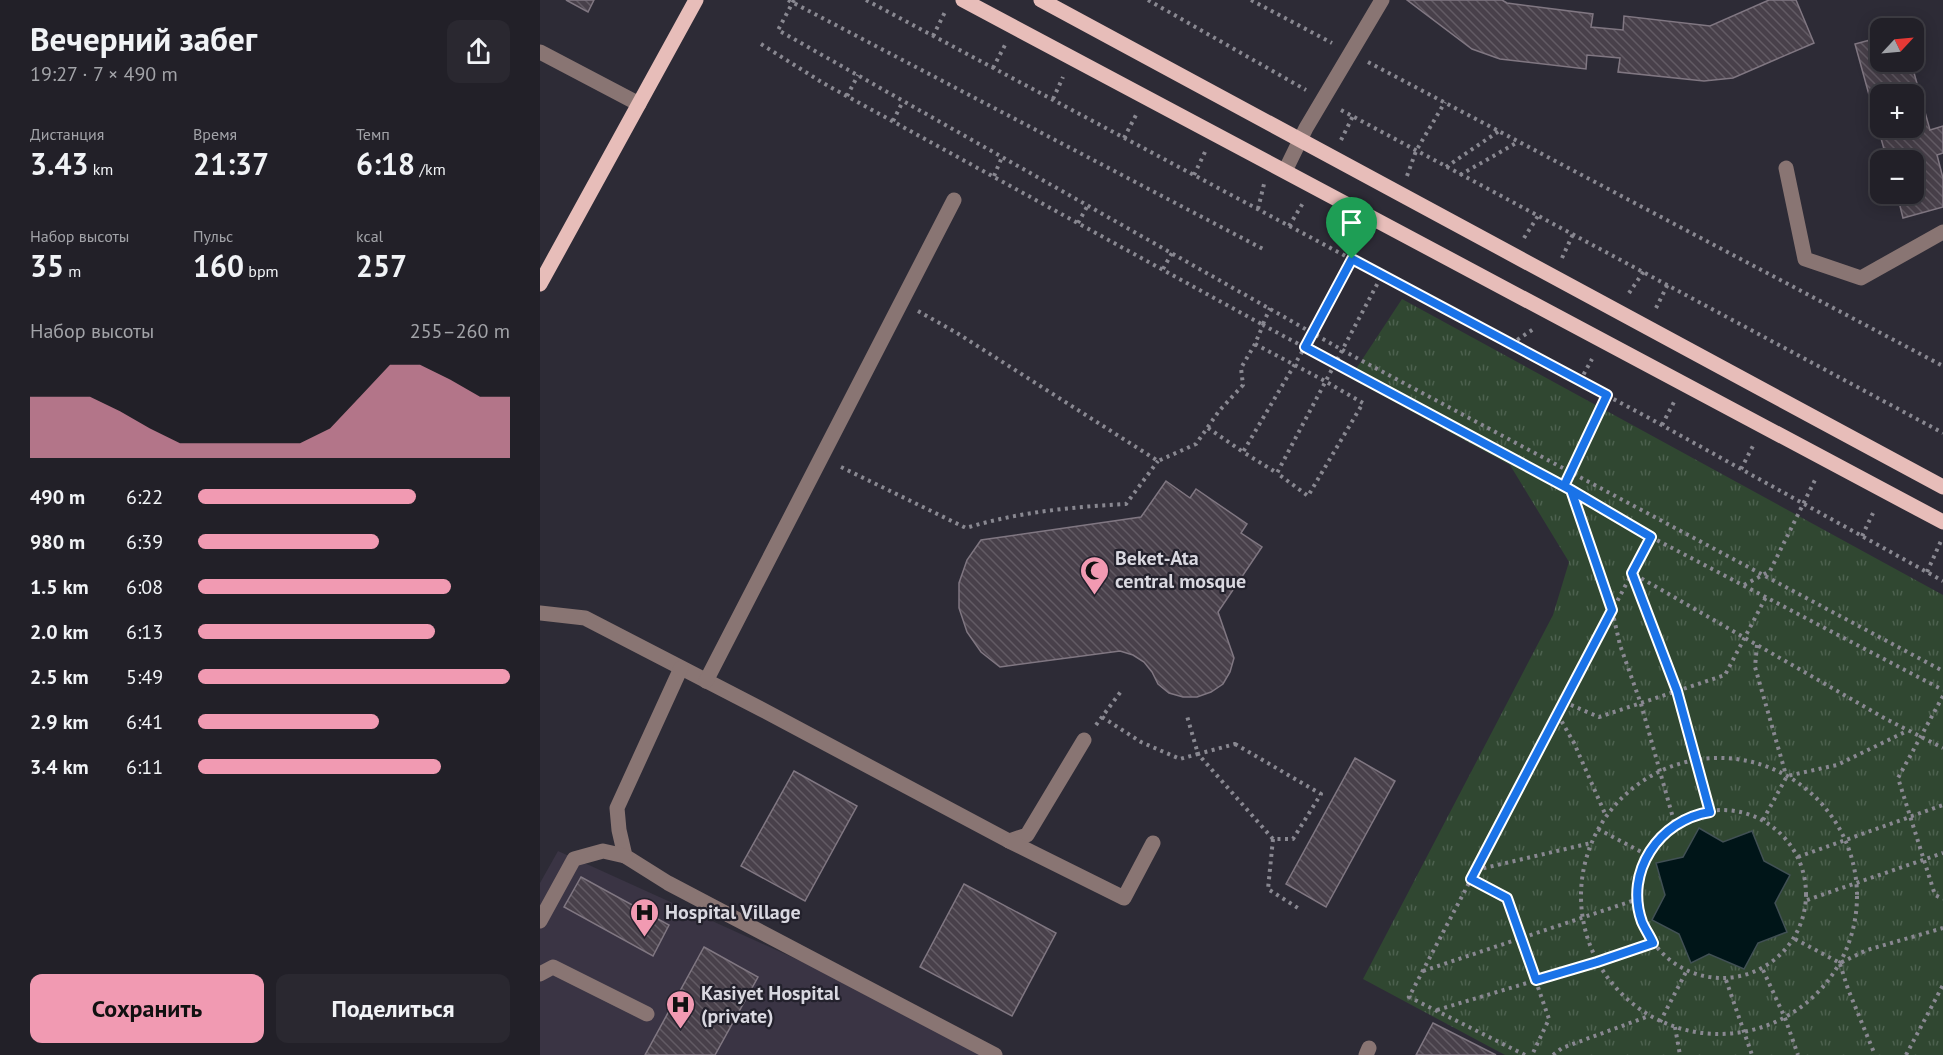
<!DOCTYPE html>
<html lang="ru">
<meta charset="utf-8">
<style>
:root{--surface:#222028;--page:#2a2830;--text:#f1f3f6;--muted:#a2a3a8;--line:#3f3e45;--accent:#f19ab2}
body{margin:0;font-family:"PT Sans",sans-serif;background:var(--page);color:var(--text);height:100vh;display:flex;flex-direction:column;font-size:22px;white-space:nowrap}
*{box-sizing:border-box;margin:0}
p{font-size:20px;color:var(--muted)}
.icon{flex:none;width:33px;height:33px;fill:none;stroke:currentColor;stroke-width:2;stroke-linecap:round;stroke-linejoin:round}
.map{position:relative;flex:1;overflow:hidden}
.sheet{display:flex;flex-direction:column;background:var(--surface);width:540px}
.sheet>*{flex:none}
.needle{width:39px;rotate:64deg}
.buttons{position:absolute;left:1330px;top:18px;display:grid;gap:12px}
.buttons a{display:grid;place-items:center;width:54px;height:54px;border-radius:12px;background:var(--surface);box-shadow:0 3px 15px #0003,0 0 0 2px var(--line);font-size:30px}
.pin{position:absolute;display:grid;place-items:center;width:51px;height:51px;color:#fff;margin:-62px -26px;border-radius:50% 50% 50% 0;rotate:-45deg;box-shadow:0 0 6px #0007}
.pin .icon{rotate:45deg}
.round{display:grid;place-items:center;flex:none;width:63px;height:63px;border-radius:12px;background:var(--page)}
.headline{display:flex;align-items:center;justify-content:space-between;height:102px;padding:0 30px}
h1{font-size:33px;font-weight:700;line-height:45px}
.figures{display:grid;grid-template-columns:repeat(3,1fr);gap:9px;height:102px;padding:6px 30px}
.figures div{display:grid;align-content:center}
.figures b{font-size:30px;font-weight:700}
.figures small{font-size:16px;font-weight:400}
.figures p{font-size:16px}
.chart{height:168px;padding:12px 30px}
.chart p{display:flex;justify-content:space-between}
.chart svg{width:100%;height:108px;margin-top:6px;fill:var(--accent);opacity:.7}
.primary-button{display:flex;gap:12px;margin-top:auto;padding:12px 30px}
.primary-button a{flex:1;height:69px;border-radius:12px;background:var(--accent);color:#111;font-size:24px;font-weight:700;line-height:69px;text-align:center}
.primary-button a+a{background:var(--page);color:var(--text)}
ul{padding:0 30px;list-style:none;font-size:20px}
li{display:grid;grid-template-columns:96px 72px 1fr;align-items:center;height:45px}
li i{height:15px;border-radius:8px;background:var(--accent)}
main{display:flex;flex:1;min-height:0}
.map>svg:first-child{display:block}
.medical{fill:#3a3444}
.grass{fill:url(#grass-tufts)}
.water{fill:#001518;stroke:#415054;stroke-width:1.5}
.building{fill:url(#building-back-hatch);stroke:#807782;stroke-width:1.5;fill-rule:evenodd}
.lines{fill:none;stroke-linecap:round;stroke-linejoin:round}
.path{stroke:#898891;stroke-width:4;stroke-dasharray:3 4.5;stroke-linecap:butt}
.minor{stroke:#897573;stroke-width:15}
.major{stroke:#e7bdb9;stroke-width:15}
.route-casing{stroke:#fff;stroke-width:12}
.route{stroke:#1a73e8;stroke-width:8}
.labels{text-anchor:middle;dominant-baseline:central;stroke-width:4.5;stroke-linejoin:round;paint-order:stroke}
.poi-label{font-size:20px;font-weight:bold;fill:#d9d8e0;stroke:#23212c;text-anchor:start}
</style>
<main>
<section class="sheet">
<div class="headline"><div><h1>Вечерний забег</h1><p>19:27 · 7 × 490 m</p></div><a class="round"><svg class="icon" aria-label="share" viewBox="0 0 24 24"><path d="M12 15V3M7 8l5-5 5 5M5 13v7h14v-7"/></svg></a></div>
<div class="figures">
<div><p>Дистанция</p><b>3.43<small> km</small></b></div>
<div><p>Время</p><b>21:37</b></div>
<div><p>Темп</p><b>6:18<small> /km</small></b></div>
</div>
<div class="figures">
<div><p>Набор высоты</p><b>35<small> m</small></b></div>
<div><p>Пульс</p><b>160<small> bpm</small></b></div>
<div><p>kcal</p><b>257</b></div>
</div>
<div class="chart"><p><span>Набор высоты</span>255–260 m</p>
<svg viewBox="0 0 160 44" preserveAspectRatio="none"><path d="M0 44V19L10 19L20 19L30 25L40 32L50 38L60 38L70 38L80 38L90 38L100 32L110 19L120 6L130 6L140 12L150 19L160 19V44z"/></svg>
</div>
<ul>
<li><b>490 m</b>6:22<i style="width:70%"></i></li>
<li><b>980 m</b>6:39<i style="width:58%"></i></li>
<li><b>1.5 km</b>6:08<i style="width:81%"></i></li>
<li><b>2.0 km</b>6:13<i style="width:76%"></i></li>
<li><b>2.5 km</b>5:49<i style="width:100%"></i></li>
<li><b>2.9 km</b>6:41<i style="width:58%"></i></li>
<li><b>3.4 km</b>6:11<i style="width:78%"></i></li>
</ul>
<div class="primary-button"><a>Сохранить</a><a>Поделиться</a></div>
</section>
<div class="map">
<svg width="1403" height="1055" viewBox="0 0 1403 1055">
<defs>
<pattern id="grass-tufts" width="24" height="20" patternUnits="userSpaceOnUse" patternTransform="scale(1.5)"><rect width="24" height="20" fill="#304731"/><path d="M3 7l-1-3M5 7V3M7 7l1-3M15 17l-1-3M17 17v-4M19 17l1-3" fill="none" stroke="#4d614f"/></pattern>
<pattern id="building-back-hatch" width="6" height="6" patternUnits="userSpaceOnUse" patternTransform="scale(1.5)"><rect width="6" height="6" fill="#48404a"/><path d="M-1 5l2 2M0 0l6 6M5-1l2 2" fill="none" stroke="#625b64"/></pattern>
</defs>
<rect width="100%" height="100%" fill="#2d2b36"/>
<polygon class="medical" points="18,851 329,992 449,1055 0,1055 0,883"/>
<polygon class="grass" points="862,299 1403,595 1403,1055 965,1055 823,979 1013,615 1029,562 970,465 810,378"/>
<polygon class="water" points="1159,828 1183,842 1212,831 1224,861 1250,875 1235,903 1247,932 1218,943 1204,969 1169,954 1151,963 1139,934 1112,920 1125,895 1116,863 1143,857"/>
<g class="building">
<polygon points="26,0 54,0 48,12"/>
<polygon points="867,0 962,0 967,3 1053,14 1051,27 1083,30 1084,16 1170,26 1229,0 1256,0 1274,43 1193,78 1164,81 1078,72 1080,58 1047,55 1046,69 960,59 932,49"/>
<path d="M1341,37V62H1371L1390,130L1403,126V153L1397,155L1403,178V207L1363,218L1357,194H1374V160H1347L1315,44ZM1341,94H1374V128H1341Z"/>
<polygon points="626,481 650,498 656,489 707,524 701,533 722,547 678,612 694,658 690,672 683,684 671,692 657,697 643,697 629,693 618,684 612,672 604,662 593,655 580,651 460,667 441,652 427,632 419,608 419,583 427,560 441,540 601,517"/>
<polygon points="815,758 855,781 786,907 746,884"/>
<polygon points="254,771 317,806 265,901 201,866"/>
<polygon points="41,877 129,925 113,956 24,907"/>
<polygon points="424,884 516,933 472,1016 380,967"/>
<polygon points="164,947 218,977 175,1055 105,1055"/>
<polygon points="893,1023 956,1055 876,1055"/>
</g>
<g class="lines">
<g class="path">
<polyline points="248,0 725,250"/>
<polyline points="254,0 238,30 813,356 1403,671"/>
<polyline points="326,0 1109,418 1403,581"/>
<polyline points="608,0 766,90"/>
<polyline points="711,0 792,43"/>
<polyline points="393,36 405,12"/>
<polyline points="221,44 283,83 725,326"/>
<polyline points="828,62 1403,366"/>
<polyline points="453,68 465,45"/>
<polyline points="307,96 318,75"/>
<polyline points="513,99 523,77"/>
<polyline points="801,110 1403,433"/>
<polyline points="353,121 363,101"/>
<polyline points="584,138 596,115"/>
<polyline points="801,140 813,116"/>
<polyline points="906,167 959,131"/>
<polyline points="654,175 665,152"/>
<polyline points="920,175 978,142"/>
<polyline points="454,176 462,157"/>
<polyline points="867,176 876,151 905,102"/>
<polyline points="718,209 724,184"/>
<polyline points="538,223 548,205"/>
<polyline points="749,226 763,203"/>
<polyline points="984,238 998,216"/>
<polyline points="1022,258 1033,234"/>
<polyline points="812,259 765,347 703,452 737,473 842,275"/>
<polyline points="623,269 632,253"/>
<polyline points="1089,293 1104,271"/>
<polyline points="1116,308 1128,284"/>
<polyline points="378,311 417,333 618,461 656,444 679,411 703,385 701,368 715,344 723,325 1031,490 1111,537 1403,690"/>
<polyline points="723,324 730,308"/>
<polyline points="715,344 785,381 823,403 768,496 737,473"/>
<polyline points="971,344 995,328"/>
<polyline points="1040,381 1052,359"/>
<polyline points="1122,425 1134,402"/>
<polyline points="668,428 703,452"/>
<path d="M301,467L426,528C478,512 532,507 586,504L618,461"/>
<polyline points="1201,469 1214,444"/>
<polyline points="1024,486 1067,395"/>
<polyline points="1031,490 1072,610 1080,645 1101,704 1135,825"/>
<polyline points="1322,536 1335,509"/>
<polyline points="1387,572 1401,541"/>
<polyline points="1204,585 1230,571 1276,478"/>
<polyline points="1217,645 1215,667 1246,775"/>
<polyline points="1403,696 1358,778 1395,895 1403,899"/>
<polyline points="1024,702 1059,717 1185,675 1226,597"/>
<polyline points="1018,715 1034,743 1066,816"/>
<polyline points="562,717 601,742 640,759 658,754 647,716"/>
<polyline points="556,725 582,690"/>
<polygon points="695,744 781,794 753,839 733,839 658,754"/>
<circle cx="1179" cy="896" r="138"/>
<circle cx="1182" cy="894" r="84"/>
<polyline points="1170,812 1137,691 1092,573 1346,719 1403,748"/>
<polyline points="1223,820 1247,776 1297,765 1367,731"/>
<polyline points="1058,829 1107,855"/>
<polyline points="733,839 728,889 761,910"/>
<polyline points="1258,857 1403,805"/>
<polyline points="936,870 1051,843"/>
<polyline points="931,879 967,898 1009,1019 992,1055"/>
<polyline points="1267,900 1403,853"/>
<polyline points="1255,939 1300,963 1327,950 1403,928"/>
<polyline points="1300,964 1308,989 1335,1055"/>
<polyline points="1223,970 1245,1018 1258,1055"/>
<polyline points="883,971 1098,899"/>
<polyline points="1186,980 1212,1055"/>
<polyline points="897,1010 1057,962 1113,943"/>
<polyline points="1120,1022 1146,972"/>
<polyline points="1135,1027 1140,1055"/>
<polyline points="985,1055 869,997 1111,537"/>
<polyline points="1013,1055 1022,1048 1109,1016"/>
<polyline points="1366,1055 1403,985"/>
</g>
<g class="minor">
<polyline points="0,52 99,104"/>
<polyline points="1246,168 1265,259 1321,278 1403,232"/>
<polyline points="745,171 766,128 842,0"/>
<polyline points="0,613 45,618 221,709 469,841 487,835 544,740"/>
<polyline points="141,668 77,808 79,830 85,856 128,883 455,1055"/>
<polyline points="166,681 414,200"/>
<polyline points="469,841 584,898 613,843"/>
<polyline points="0,921 34,859 63,851 85,856"/>
<polyline points="0,974 13,967 107,1014"/>
<polyline points="826,1055 829,1048"/>
</g>
<g class="major">
<polyline points="423,0 1403,522"/>
<polyline points="501,0 1403,487"/>
<polyline points="0,284 156,0"/>
</g>
</g>
<g class="lines">
<defs>
<path id="route" d="M812,259L1067,395L1024,486L1031,490L1072,610L931,879L967,898L996,980L1057,962L1113,943C1110,936 1105,929 1102,922C1084,872 1119,820 1170,812L1137,691L1092,573L1111,537L1031,490L765,347L812,259"/>
</defs>
<use href="#route" class="route-casing"/>
<use href="#route" class="route"/>
</g>
<defs>
<symbol id="mosque-pin" viewBox="-11 -11 22 30"><path d="M0 17L-7.5 6A9.5 9.5 0 1 1 7.5 6Z" fill="#f19ab2" stroke="#23212c"/><path d="M3.5-4.9A6 6 0 1 0 3.5 4.9A5 5 0 1 1 3.5-4.9Z" fill="#111"/></symbol>
<symbol id="hospital-pin" viewBox="-11 -11 22 30"><path d="M0 17L-7.5 6A9.5 9.5 0 1 1 7.5 6Z" fill="#f19ab2" stroke="#23212c"/><path d="M-5-5h3v3.5h4V-5h3V5h-3V1.5h-4V5h-3Z" fill="#111"/></symbol>
</defs>
<g fill-rule="evenodd">
<use href="#mosque-pin" x="538" y="554" width="33" height="45"/>
<use href="#hospital-pin" x="88" y="896" width="33" height="45"/>
<use href="#hospital-pin" x="124" y="988" width="33" height="45"/>
</g>
<g class="labels">
<g class="poi-label">
<text x="575" y="558">Beket-Ata<tspan x="575" dy="23">central mosque</tspan></text>
<text x="125" y="912">Hospital Village</text>
<text x="161" y="993">Kasiyet Hospital<tspan x="161" dy="23">(private)</tspan></text>
</g>
</g>
</svg>
<div class="buttons">
<a><svg class="needle" viewBox="-14 -14 28 28"><path d="M0-13l5 13h-10z" fill="#e53935"/><path d="M0 13l5-13h-10z" fill="#a2a3a8"/></svg></a>
<a>+</a>
<a>−</a>
</div>
<div class="pin" style="left:812px;top:259px;background:#1e9e55"><svg class="icon" aria-label="arrive" viewBox="0 0 24 24"><path d="M6 21V4h12l-3 4 3 4H6"/></svg></div>
</div>
</main>
